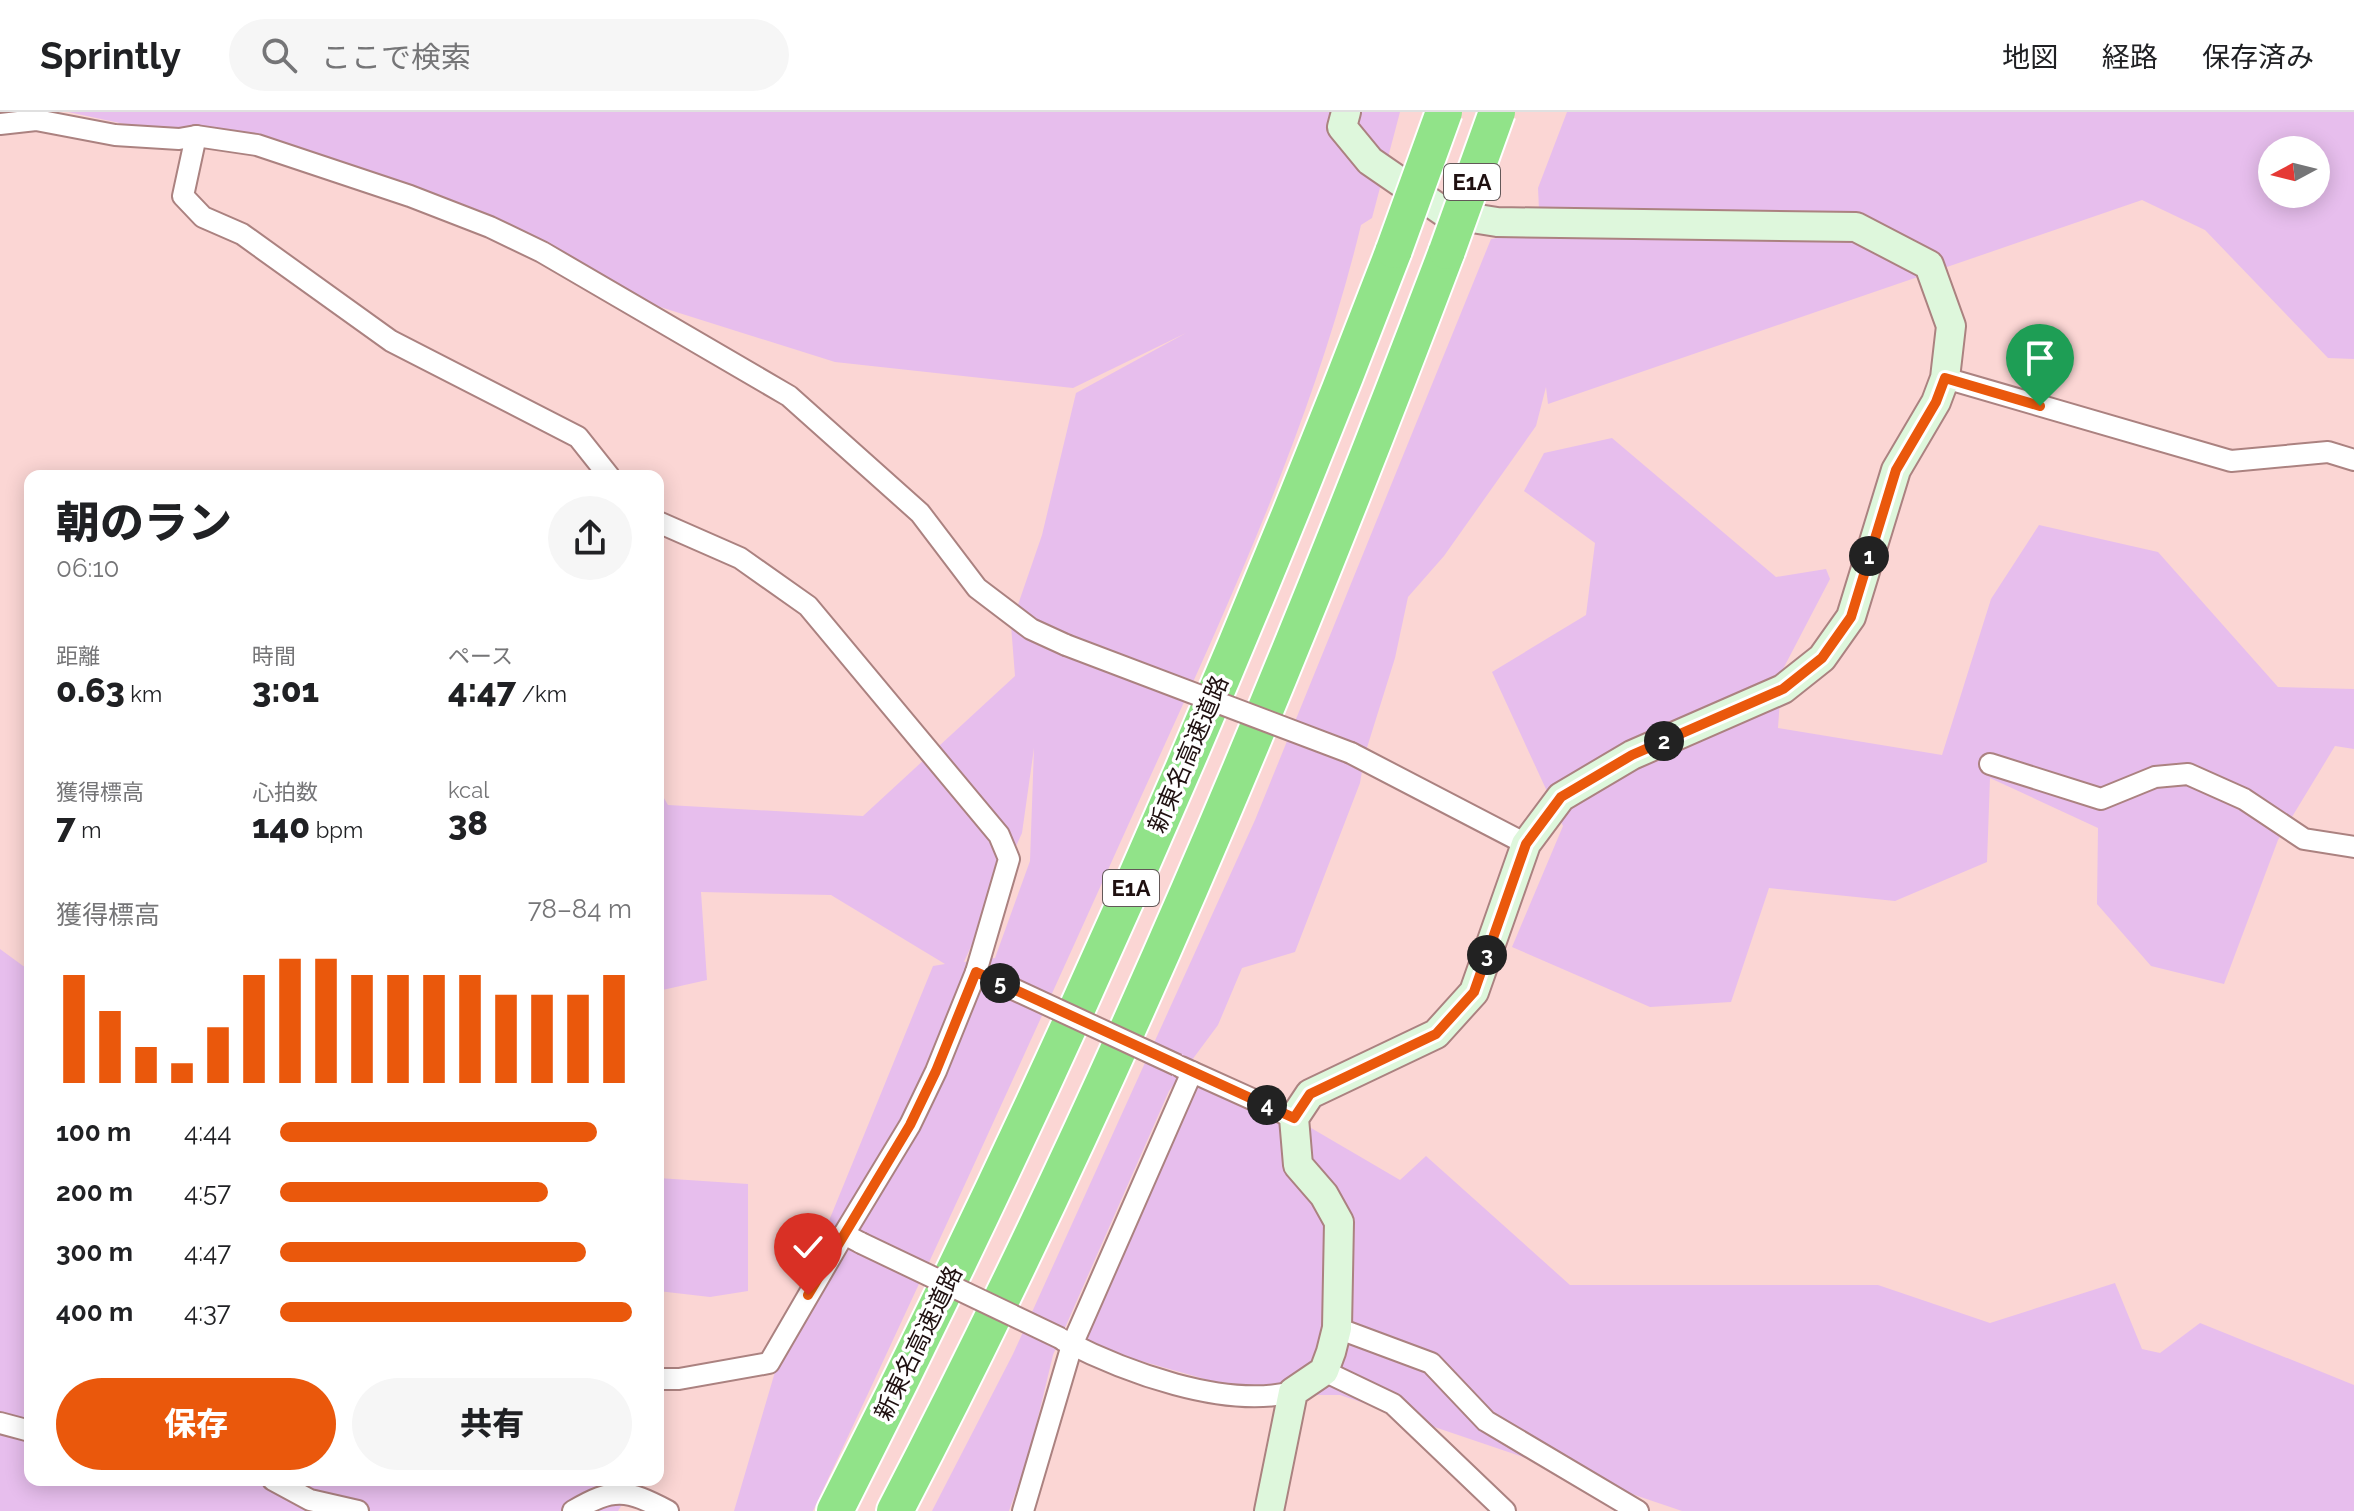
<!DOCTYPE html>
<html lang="ja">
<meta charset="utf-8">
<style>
:root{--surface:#fff;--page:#f6f6f6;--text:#202124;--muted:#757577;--line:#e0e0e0;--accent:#ea580c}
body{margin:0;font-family:Raleway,"Noto Sans JP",sans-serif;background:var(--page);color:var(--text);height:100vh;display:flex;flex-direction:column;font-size:30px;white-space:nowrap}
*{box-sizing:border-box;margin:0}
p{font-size:26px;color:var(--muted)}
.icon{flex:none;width:44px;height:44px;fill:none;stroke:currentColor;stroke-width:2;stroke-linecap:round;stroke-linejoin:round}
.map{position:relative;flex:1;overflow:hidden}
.sheet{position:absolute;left:24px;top:358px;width:640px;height:1016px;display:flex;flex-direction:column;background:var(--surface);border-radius:16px;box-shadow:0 4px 20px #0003}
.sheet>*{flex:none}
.needle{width:52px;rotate:263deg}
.fabs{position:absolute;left:2258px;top:24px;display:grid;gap:16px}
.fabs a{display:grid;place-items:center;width:72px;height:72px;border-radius:50%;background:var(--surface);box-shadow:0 4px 20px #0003;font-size:40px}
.pin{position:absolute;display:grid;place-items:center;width:68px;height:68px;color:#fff;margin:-82px -34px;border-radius:50% 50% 50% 0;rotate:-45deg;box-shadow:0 0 8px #0007}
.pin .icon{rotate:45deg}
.km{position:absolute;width:40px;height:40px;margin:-20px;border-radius:50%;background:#222;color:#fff;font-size:22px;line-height:40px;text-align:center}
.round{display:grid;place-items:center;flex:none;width:84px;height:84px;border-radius:42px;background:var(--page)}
.overview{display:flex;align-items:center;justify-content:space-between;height:136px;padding:0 32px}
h1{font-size:44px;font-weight:800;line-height:60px}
.metrics{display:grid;grid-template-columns:repeat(3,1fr);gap:12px;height:136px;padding:8px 32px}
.metrics div{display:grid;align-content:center}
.metrics b{font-size:34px;font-weight:800}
.metrics small{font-size:22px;font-weight:400}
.metrics p{font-size:22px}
.chart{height:224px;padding:16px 32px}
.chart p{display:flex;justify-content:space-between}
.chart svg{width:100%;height:144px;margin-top:8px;stroke:var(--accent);stroke-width:6}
.cta{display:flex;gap:16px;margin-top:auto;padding:16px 32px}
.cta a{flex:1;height:92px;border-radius:48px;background:var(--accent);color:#fff;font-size:32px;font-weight:800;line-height:92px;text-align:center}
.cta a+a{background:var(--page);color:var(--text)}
ul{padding:0 32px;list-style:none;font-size:26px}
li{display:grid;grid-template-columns:128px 96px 1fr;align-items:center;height:60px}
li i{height:20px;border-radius:10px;background:var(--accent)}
header{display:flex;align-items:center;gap:48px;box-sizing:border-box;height:112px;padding:0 40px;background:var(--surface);border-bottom:2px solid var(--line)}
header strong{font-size:38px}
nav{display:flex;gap:44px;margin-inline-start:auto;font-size:28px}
.search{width:560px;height:72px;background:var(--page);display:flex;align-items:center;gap:20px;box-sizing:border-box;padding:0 28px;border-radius:44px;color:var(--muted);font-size:30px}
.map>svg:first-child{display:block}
.green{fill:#e7beed;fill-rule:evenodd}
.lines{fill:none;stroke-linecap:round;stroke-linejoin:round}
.street-casing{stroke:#ab8280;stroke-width:24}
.secondary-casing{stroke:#ab8280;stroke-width:32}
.highway-casing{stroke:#fff;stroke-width:40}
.street{stroke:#fff;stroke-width:20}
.secondary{stroke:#def7dc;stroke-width:28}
.highway{stroke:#91e389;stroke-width:36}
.street-bridge-casing{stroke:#ab8280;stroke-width:24;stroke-linecap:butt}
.highway-bridge-casing{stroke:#fff;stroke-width:40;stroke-linecap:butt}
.street-bridge{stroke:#fff;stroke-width:20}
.highway-bridge{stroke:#91e389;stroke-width:36}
.route-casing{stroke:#fff;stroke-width:16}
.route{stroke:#ea580c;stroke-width:10}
.labels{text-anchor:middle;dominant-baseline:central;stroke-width:7;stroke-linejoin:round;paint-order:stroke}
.shield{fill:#fff;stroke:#625858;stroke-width:2}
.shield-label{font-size:22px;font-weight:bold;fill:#1f1010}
.street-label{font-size:24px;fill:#1f1010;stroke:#fff}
</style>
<header>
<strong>Sprintly</strong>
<div class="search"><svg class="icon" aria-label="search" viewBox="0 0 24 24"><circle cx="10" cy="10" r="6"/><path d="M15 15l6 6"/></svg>ここで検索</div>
<nav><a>地図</a><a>経路</a><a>保存済み</a></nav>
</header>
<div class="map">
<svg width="2354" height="1399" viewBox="0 0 2354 1399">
<rect width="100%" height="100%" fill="#fbd6d4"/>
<g class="green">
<path d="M68,0H1400L1372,106L1361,113C1311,320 1218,515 1130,709C1026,940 921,1170 813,1399H734L795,1192L933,854L945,852L831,783L701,780L707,868L658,879V676L668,693L863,704L1015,564L1011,513L1042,423L1076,281L1186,221L1073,276L835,250L619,182L379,66ZM1034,636L1030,749L995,846L964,850L1022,721Z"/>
<path d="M1567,0H2354V247L2328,246L2205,118L2142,88L1548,292L1546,275L1536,314L1444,444L1408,485L1395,546L1365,642L1360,671L1295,840L1242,856L1218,913L1169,979L1053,1243L1029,1343L1009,1399H932L1013,1242L1255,708L1491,127L1540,119L1538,76ZM2272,38H2316V82H2272Z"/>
<polygon points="1612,326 1776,465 1826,457 1830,467 1782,559 1778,616 1942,643 1991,487 2039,413 2158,440 2278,575 2354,577 2354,637 2335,634 2278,728 2224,872 2151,854 2097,792 2098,716 1990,666 1987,750 1895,789 1769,776 1731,890 1650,895 1512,835 1563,714 1492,560 1586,503 1595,431 1524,379 1544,341"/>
<polygon points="0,837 30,859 30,1368 637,1368 618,1399 0,1399"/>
<polygon points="1192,960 1294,1006 1400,1068 1426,1044 1570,1173 1878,1173 1990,1211 2115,1171 2142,1237 2160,1241 2200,1211 2354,1273 2354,1399 1682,1399 1340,1283 1261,1283 1081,1232"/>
<polygon points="658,1066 748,1072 748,1179 710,1185 658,1179"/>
</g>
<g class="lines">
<defs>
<g id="street">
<polyline points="0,12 36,8 115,23 179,27 196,24 257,33 410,84 490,115 542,140 789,284 920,401 977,476 1031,517 1066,533"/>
<polyline points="196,24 183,84 203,105 242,122 391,229 578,325 609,364"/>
<polyline points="1945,266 2231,349 2328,340 2354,348"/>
<polyline points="658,410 740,446 808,494 999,723 1009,747 976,860"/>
<polyline points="1351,641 1526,732"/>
<polyline points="1990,652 2101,687 2155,665 2188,662 2244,687 2304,727 2354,735"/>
<polyline points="1181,955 1294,1006"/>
<polyline points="861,1131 844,1122 910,1013 936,959 976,860 987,865"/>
<polyline points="1337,1216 1431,1251 1486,1309 1638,1399"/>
<path d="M1063,1228C1125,1260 1224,1297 1293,1280"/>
<polyline points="1324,1259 1393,1292 1505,1399"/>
<polyline points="658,1267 679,1267 769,1251 844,1122"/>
<polyline points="0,1311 30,1319"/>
<polyline points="273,1368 310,1388 358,1399"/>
<path d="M573,1399C614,1375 626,1377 668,1399"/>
<polyline points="1023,1399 1072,1233 1192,960"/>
</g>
<polyline id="secondary" points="1269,1399 1293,1280 1324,1259 1331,1240 1337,1216 1339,1110 1324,1083 1298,1053 1294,1006 1310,982 1436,922 1474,880 1526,732 1561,685 1632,643 1783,577 1822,546 1851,505 1896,358 1936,290 1945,266 1951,214 1929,153 1856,115 1497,110 1447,102 1370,49 1342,15 1346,0"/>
<g id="highway">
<path d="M835,1399C1044,989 1230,567 1394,138"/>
<path d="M895,1399C1107,992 1284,568 1447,139"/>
</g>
</defs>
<use href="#street" class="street-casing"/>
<use href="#secondary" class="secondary-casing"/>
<use href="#highway" class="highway-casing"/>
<use href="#street" class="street"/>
<use href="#secondary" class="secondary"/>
<use href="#highway" class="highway"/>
<defs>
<g id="street-bridge">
<polyline points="1066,533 1351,641"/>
<polyline points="994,868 1177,953"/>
<polyline points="861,1131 1060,1226"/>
</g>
<g id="highway-bridge">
<polyline points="1394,138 1444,0"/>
<polyline points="1447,139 1497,0"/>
</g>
</defs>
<use href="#street-bridge" class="street-bridge-casing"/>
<use href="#highway-bridge" class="highway-bridge-casing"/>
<use href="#street-bridge" class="street-bridge"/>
<use href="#highway-bridge" class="highway-bridge"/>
</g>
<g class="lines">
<defs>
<polyline id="route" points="808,1183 910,1013 936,959 976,860 1294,1006 1310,982 1436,922 1474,880 1526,732 1561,685 1632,643 1783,577 1822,546 1851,505 1896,358 1936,290 1945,266 2040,294"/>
</defs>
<use href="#route" class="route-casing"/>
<use href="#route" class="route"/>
</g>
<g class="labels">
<g class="shield">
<rect x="1444" y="52" width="56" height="36" rx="6"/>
<rect x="1103" y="758" width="56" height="36" rx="6"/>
</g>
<g class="shield-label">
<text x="1472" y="70">E1A</text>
<text x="1131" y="776">E1A</text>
</g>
<g class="street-label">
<text transform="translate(1188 642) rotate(-67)">新東名高速道路</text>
<text transform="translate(918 1231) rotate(-64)">新東名高速道路</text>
</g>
</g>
</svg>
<div class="fabs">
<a><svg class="needle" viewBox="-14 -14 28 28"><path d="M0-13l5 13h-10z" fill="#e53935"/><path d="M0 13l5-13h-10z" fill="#757577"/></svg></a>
</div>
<div class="pin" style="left:2040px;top:294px;background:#1e9e55"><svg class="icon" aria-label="arrive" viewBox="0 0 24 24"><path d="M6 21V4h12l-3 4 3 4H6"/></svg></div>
<div class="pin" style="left:808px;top:1183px;background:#d93025"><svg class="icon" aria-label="check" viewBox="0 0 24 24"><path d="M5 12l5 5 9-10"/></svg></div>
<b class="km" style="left:1869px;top:444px">1</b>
<b class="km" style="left:1664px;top:629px">2</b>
<b class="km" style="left:1487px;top:843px">3</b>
<b class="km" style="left:1267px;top:993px">4</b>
<b class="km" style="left:1000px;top:871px">5</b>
<section class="sheet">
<div class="overview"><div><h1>朝のラン</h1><p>06:10</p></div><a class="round"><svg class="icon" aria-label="share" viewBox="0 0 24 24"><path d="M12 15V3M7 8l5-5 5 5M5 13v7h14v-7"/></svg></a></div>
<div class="metrics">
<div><p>距離</p><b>0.63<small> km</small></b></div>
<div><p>時間</p><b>3:01</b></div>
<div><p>ペース</p><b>4:47<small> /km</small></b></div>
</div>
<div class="metrics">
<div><p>獲得標高</p><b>7<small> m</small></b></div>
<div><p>心拍数</p><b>140<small> bpm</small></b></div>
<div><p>kcal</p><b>38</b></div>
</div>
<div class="chart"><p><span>獲得標高</span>78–84 m</p>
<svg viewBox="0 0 160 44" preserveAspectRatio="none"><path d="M5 44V11M15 44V22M25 44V33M35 44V38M45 44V27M55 44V11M65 44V6M75 44V6M85 44V11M95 44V11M105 44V11M115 44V11M125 44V17M135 44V17M145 44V17M155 44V11"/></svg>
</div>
<ul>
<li><b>100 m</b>4:44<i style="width:90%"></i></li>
<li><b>200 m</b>4:57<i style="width:76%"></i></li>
<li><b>300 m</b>4:47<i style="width:87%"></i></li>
<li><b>400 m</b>4:37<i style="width:100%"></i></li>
</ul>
<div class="cta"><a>保存</a><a>共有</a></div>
</section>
</div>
